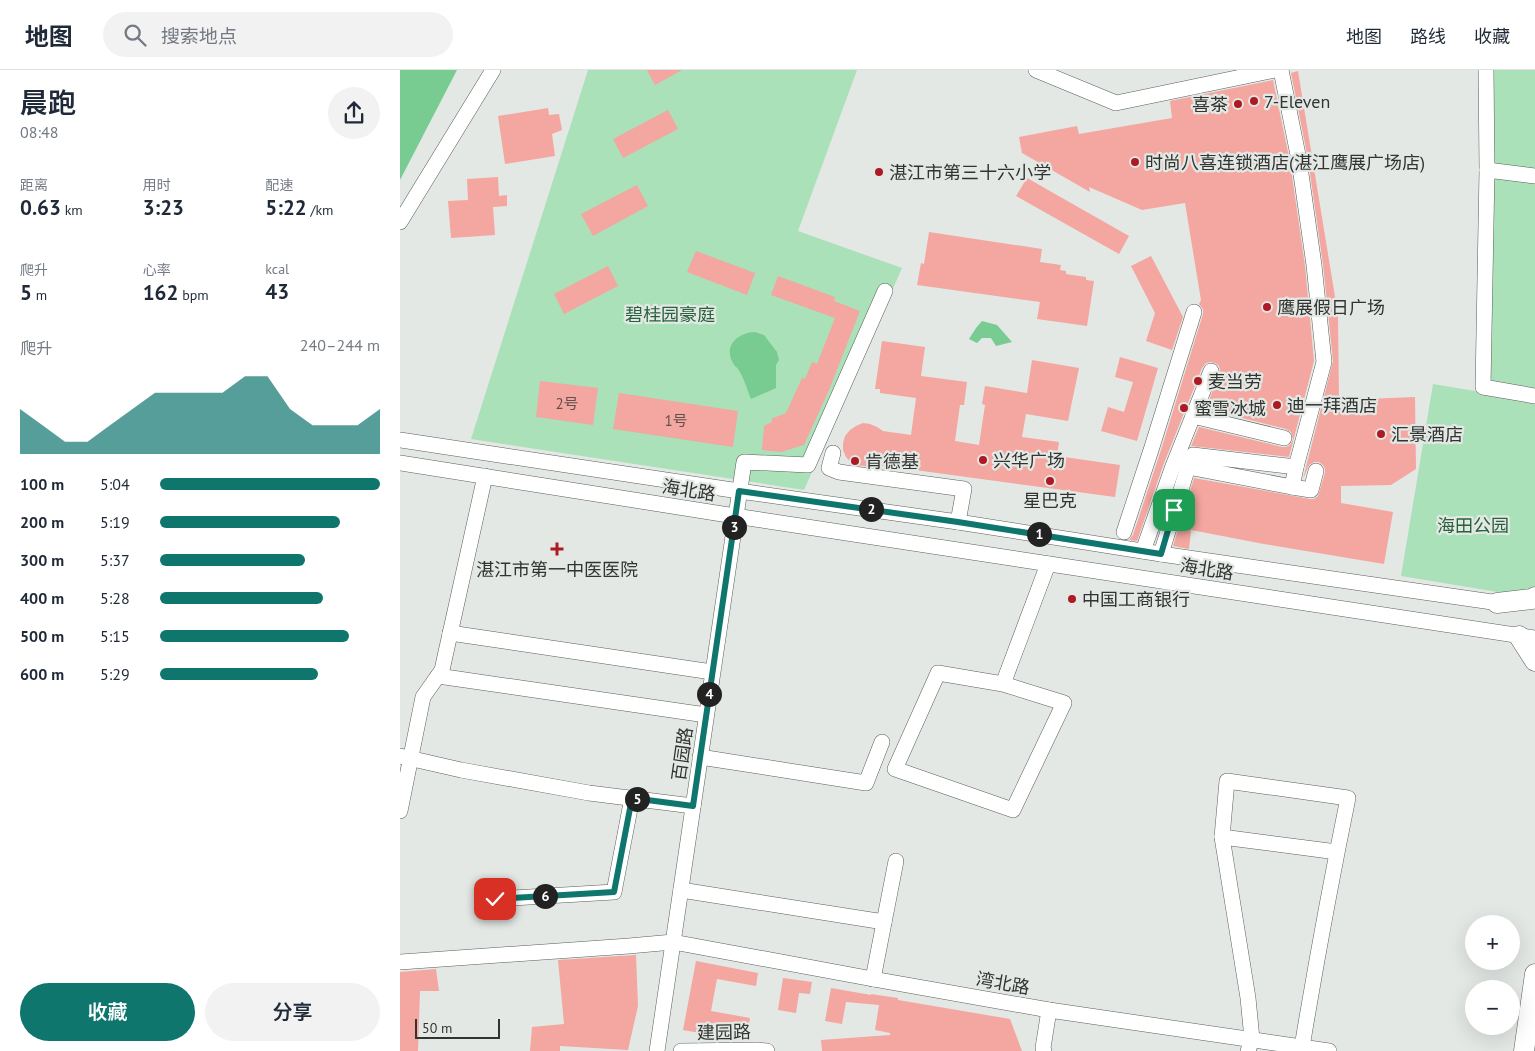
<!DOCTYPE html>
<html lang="zh">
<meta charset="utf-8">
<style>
:root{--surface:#fff;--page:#f2f2f3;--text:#1f2937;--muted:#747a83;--line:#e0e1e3;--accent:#0f766e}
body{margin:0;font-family:"PT Sans","Noto Sans SC",sans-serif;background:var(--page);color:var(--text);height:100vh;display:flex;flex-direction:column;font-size:19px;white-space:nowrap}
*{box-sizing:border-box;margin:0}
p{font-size:16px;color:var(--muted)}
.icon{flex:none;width:28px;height:28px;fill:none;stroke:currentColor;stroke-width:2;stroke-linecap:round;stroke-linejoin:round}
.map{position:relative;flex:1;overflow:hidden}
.panel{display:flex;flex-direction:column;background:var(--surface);width:400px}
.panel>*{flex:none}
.fabs{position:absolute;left:1065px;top:845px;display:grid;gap:10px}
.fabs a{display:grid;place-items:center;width:55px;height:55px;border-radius:50%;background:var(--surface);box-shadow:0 5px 20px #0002;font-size:25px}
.scale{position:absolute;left:15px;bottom:12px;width:85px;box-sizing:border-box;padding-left:5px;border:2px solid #323432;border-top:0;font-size:14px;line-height:18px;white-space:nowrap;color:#323432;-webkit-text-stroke:4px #e3e8e4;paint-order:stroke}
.pin{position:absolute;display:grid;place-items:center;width:42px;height:42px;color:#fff;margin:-21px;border-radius:10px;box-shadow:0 2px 8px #0006}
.km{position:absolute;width:25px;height:25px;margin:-12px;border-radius:50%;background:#222;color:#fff;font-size:14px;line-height:25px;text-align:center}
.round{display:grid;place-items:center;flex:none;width:52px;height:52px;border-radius:26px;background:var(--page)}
.overview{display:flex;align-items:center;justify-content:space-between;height:85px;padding:0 20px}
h1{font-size:28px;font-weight:600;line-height:38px}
.metrics{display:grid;grid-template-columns:repeat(3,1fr);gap:8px;height:85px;padding:5px 20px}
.metrics div{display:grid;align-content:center}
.metrics b{font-size:21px;font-weight:600}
.metrics small{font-size:14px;font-weight:400}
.metrics p{font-size:14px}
.chart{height:140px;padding:10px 20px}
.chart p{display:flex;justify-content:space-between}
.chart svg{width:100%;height:90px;margin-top:5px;fill:var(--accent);opacity:.7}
.action{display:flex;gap:10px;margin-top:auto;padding:10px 20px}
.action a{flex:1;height:58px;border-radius:30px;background:var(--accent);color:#fff;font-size:20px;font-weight:600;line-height:58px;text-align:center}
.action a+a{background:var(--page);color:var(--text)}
ul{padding:0 20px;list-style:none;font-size:16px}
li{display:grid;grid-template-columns:80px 60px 1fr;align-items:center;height:38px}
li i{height:12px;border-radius:6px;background:var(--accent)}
header{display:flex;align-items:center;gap:30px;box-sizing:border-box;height:70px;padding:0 25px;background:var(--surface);border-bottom:1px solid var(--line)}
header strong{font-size:24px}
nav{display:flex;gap:28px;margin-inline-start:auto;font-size:18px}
.search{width:350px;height:45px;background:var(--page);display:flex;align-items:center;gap:12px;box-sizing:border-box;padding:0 18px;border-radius:28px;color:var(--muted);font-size:19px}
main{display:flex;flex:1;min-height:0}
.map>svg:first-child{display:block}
.green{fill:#aae1b9}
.water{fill:#78cb91}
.building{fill:#f4a6a0}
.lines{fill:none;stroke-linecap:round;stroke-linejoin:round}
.minor-casing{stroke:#5a5f5b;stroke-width:16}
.major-casing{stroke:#5a5f5b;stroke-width:21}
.minor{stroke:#fff;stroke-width:15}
.major{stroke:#fff;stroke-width:20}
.route-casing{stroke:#fff;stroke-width:10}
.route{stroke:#0f766e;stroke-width:6}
.poi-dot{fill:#ad1a24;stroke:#e3e8e4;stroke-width:2}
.labels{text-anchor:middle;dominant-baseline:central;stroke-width:4.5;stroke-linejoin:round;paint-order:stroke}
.number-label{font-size:15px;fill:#62504e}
.poi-label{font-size:18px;fill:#323432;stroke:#e3e8e4;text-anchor:start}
.park-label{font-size:18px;fill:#27623c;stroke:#e3e8e4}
.street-label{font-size:18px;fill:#323432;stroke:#e3e8e4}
</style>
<header>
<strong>地图</strong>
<div class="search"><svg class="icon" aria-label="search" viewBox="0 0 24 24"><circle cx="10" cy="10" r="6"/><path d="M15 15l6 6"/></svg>搜索地点</div>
<nav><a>地图</a><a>路线</a><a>收藏</a></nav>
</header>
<main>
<section class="panel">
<div class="overview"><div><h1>晨跑</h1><p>08:48</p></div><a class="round"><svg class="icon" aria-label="share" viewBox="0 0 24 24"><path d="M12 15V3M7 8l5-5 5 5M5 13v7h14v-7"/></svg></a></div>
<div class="metrics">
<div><p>距离</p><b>0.63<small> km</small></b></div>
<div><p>用时</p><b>3:23</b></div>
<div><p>配速</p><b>5:22<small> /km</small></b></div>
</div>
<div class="metrics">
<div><p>爬升</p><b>5<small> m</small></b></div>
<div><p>心率</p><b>162<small> bpm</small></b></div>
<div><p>kcal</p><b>43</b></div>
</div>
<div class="chart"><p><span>爬升</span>240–244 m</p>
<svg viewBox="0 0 160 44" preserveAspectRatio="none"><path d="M0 44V22L10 30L20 38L30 38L40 30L50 22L60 14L70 14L80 14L90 14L100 6L110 6L120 22L130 30L140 30L150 30L160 22V44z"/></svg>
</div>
<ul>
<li><b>100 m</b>5:04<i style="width:100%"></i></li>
<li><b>200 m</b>5:19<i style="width:82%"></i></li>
<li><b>300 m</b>5:37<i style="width:66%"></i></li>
<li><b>400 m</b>5:28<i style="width:74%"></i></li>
<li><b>500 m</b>5:15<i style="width:86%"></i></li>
<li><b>600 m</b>5:29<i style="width:72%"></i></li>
</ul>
<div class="action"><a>收藏</a><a>分享</a></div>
</section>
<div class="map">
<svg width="1135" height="981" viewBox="0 0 1135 981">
<rect width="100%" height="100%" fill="#e3e8e4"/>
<g class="green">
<polygon points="188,0 457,0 398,161 502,198 404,420 71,369"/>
<polygon points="1088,0 1135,0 1135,325 1084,316"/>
<polygon points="1033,314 1135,331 1135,516 1122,526 1001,506"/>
</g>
<g class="water">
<polygon points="0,0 57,0 0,110"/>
<polygon points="582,251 597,255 612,272 596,276 591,268 582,268 577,273 569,269 576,258"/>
<path d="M355,262L364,265L377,282L379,290L376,295V318L351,329C347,319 344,308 338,299C337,297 334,296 333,293C323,275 338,263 355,262Z"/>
</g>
<g class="building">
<polygon points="247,0 282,0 255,15"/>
<polygon points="898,1 938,245 939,330 1015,327 1016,399 991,415 941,416 941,433 993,442 984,494 864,474 791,460 789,479 773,476 794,408 910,429 914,429 918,426 925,403 925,399 923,395 919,392 914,392 909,395 903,409 933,291 923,194 908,89 891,3"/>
<polygon points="873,10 890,92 905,196 914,291 889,387 791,376 799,357 882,377 886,377 890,375 893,370 891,362 886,359 806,339 820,300 819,296 815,293 810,292 806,293 802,298 764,393 737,471 729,470 733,465 761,380 803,244 803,239 799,234 801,230 785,133 742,140 689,117 690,122 622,83 619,67 677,56 679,64 772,48 770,31"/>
<polygon points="148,38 149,45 159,44 162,60 152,64 155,86 105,94 98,46"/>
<polygon points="268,40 278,59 223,88 213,69"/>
<polygon points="98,107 99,126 107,125 107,136 93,137 95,165 51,168 48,131 68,130 67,109"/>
<polygon points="627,108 729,166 719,184 616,126"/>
<polygon points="237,115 248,136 193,166 181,144"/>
<polygon points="529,162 642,179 640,192 661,195 660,200 666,201 666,204 686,207 686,210 694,211 687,256 637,249 640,232 517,215 521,193 524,194"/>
<polygon points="296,181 355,203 347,225 287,202"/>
<polygon points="751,186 783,247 772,280 746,271 755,243 731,196"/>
<polygon points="208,196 218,216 164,244 154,224"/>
<polygon points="378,206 435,227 434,231 460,241 429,320 404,375 381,382 362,380 364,356 372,352 371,349 386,343 402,308 405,309 412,292 417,294 435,248 371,225"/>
<polygon points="482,271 525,277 521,306 567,312 564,335 560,335 555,371 579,375 585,335 582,334 585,316 627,323 632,290 679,298 668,351 626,344 622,367 659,372 657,386 720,395 715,427 478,395 472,397 454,395 451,393 446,387 443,380 443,373 445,366 450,360 456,356 463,353 470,354 477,357 483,361 511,365 516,328 480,323 480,319 475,319"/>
<polygon points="720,287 758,298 737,371 701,361 708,337 724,342 733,312 715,307"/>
<polygon points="140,311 198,318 193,355 136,347"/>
<polygon points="219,323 338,341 333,377 213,359"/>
<polygon points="236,885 238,936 228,980 160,976 160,981 130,981 132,957 164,954 158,890"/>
<polygon points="296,891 358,903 356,916 317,909 311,941 350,948 346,971 283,960"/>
<polygon points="36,899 39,921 20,921 18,981 0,981 0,902"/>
<polygon points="383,908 412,912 410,924 399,923 396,943 378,940"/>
<polygon points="431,918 471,925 471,924 498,928 498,930 610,949 622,981 422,981 421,970 490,965 490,963 475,960 479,935 446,932 442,954 425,951"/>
</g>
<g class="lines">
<defs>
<g id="minor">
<polyline points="636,0 716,33 875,0"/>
<polyline points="881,0 899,90 914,195 924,292 896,397"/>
<polyline points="1086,0 1087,100 1083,317 1135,326"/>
<polyline points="1087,100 1135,106"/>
<polyline points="0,152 93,0"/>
<polyline points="793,346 884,368"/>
<polyline points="0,370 339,421 558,452 761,484 1106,534"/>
<polyline points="433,383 429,398 439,402 564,419 558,452"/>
<polyline points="0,393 335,446 1135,568"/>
<polyline points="892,417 911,420 916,401"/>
<polyline points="724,462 752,377 794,242"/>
<polyline points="743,481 773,396 811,301"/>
<polyline points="761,484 788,397 892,417 896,397 793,385 788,397"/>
<polyline points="50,563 312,602"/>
<polyline points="38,606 306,645"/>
<polyline points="603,614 664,633 613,740 495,699 538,603 603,614 648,494"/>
<polyline points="0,686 61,700 189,723 293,736"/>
<polyline points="300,687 466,713 482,672"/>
<polyline points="0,741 23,627 42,600 85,406"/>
<polyline points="822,767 848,928 852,969 848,981"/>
<polyline points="281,820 484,852"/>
<polyline points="95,829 214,822 232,728"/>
<polyline points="0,892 229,876 273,872 473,909 649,940 929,981"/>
<polyline points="473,909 496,791"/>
<path d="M902,977C916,893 931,811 948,728L827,711L822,767L937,782"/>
<polyline points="257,981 344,392 408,395 485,221"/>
<polyline points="281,981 357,980 367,981"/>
<polyline points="644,981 643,978 649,940"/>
</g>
<g id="major">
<polyline points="1097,533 1132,529 1135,527"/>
<polyline points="1119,566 1135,591"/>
<polyline points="1124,981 1135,904"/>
</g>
</defs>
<use href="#minor" class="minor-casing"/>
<use href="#major" class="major-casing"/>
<use href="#minor" class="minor"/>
<use href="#major" class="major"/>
</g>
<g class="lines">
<defs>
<polyline id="route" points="95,829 214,822 232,728 293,736 339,421 558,452 761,484 774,440"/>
</defs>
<use href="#route" class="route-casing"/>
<use href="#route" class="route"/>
</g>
<g class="poi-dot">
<circle cx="854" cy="31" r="5"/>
<circle cx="838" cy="34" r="5"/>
<circle cx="735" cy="92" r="5"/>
<circle cx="479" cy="102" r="5"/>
<circle cx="867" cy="237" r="5"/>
<circle cx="798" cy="311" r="5"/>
<circle cx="877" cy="335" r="5"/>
<circle cx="784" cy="338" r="5"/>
<circle cx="981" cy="364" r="5"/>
<circle cx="583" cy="390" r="5"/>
<circle cx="455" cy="391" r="5"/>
<circle cx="650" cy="411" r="5"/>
<path d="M154.5 471.5h5v5h5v5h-5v5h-5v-5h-5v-5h5z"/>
<circle cx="672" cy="529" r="5"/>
</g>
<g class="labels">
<g class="number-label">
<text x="167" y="333">2号</text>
<text x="276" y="350">1号</text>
</g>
<g class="poi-label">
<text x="864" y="31">7-Eleven</text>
<text x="828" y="34" text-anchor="end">喜茶</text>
<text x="745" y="92">时尚八喜连锁酒店(湛江鹰展广场店)</text>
<text x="489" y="102">湛江市第三十六小学</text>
<text x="877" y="237">鹰展假日广场</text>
<text x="808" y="311">麦当劳</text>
<text x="887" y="335">迪一拜酒店</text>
<text x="794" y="338">蜜雪冰城</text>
<text x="991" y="364">汇景酒店</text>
<text x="593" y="390">兴华广场</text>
<text x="465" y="391">肯德基</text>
<text x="650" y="430" text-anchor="middle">星巴克</text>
<text x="157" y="499" text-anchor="middle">湛江市第一中医医院</text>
<text x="682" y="529">中国工商银行</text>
</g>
<g class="park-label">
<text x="270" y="244">碧桂园豪庭</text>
<text x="1073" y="455">海田公园</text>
</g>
<g class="street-label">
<text transform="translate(289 420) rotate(9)">海北路</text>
<text transform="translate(807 499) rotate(9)">海北路</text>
<text transform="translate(282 684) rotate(-82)">百园路</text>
<text transform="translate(603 913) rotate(10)">湾北路</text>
<text transform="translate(324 962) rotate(-1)">建园路</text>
</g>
</g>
</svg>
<div class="fabs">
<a>+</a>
<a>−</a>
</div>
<div class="scale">50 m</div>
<div class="pin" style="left:774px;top:440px;background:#1e9e55"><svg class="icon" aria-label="arrive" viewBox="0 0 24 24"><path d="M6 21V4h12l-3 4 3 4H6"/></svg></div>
<div class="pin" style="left:95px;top:829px;background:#d93025"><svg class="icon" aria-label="check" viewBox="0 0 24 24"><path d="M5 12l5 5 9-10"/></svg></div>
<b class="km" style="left:639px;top:464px">1</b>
<b class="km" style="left:471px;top:439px">2</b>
<b class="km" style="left:334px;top:457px">3</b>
<b class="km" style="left:309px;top:624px">4</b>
<b class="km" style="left:237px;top:729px">5</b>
<b class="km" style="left:145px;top:826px">6</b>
</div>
</main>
